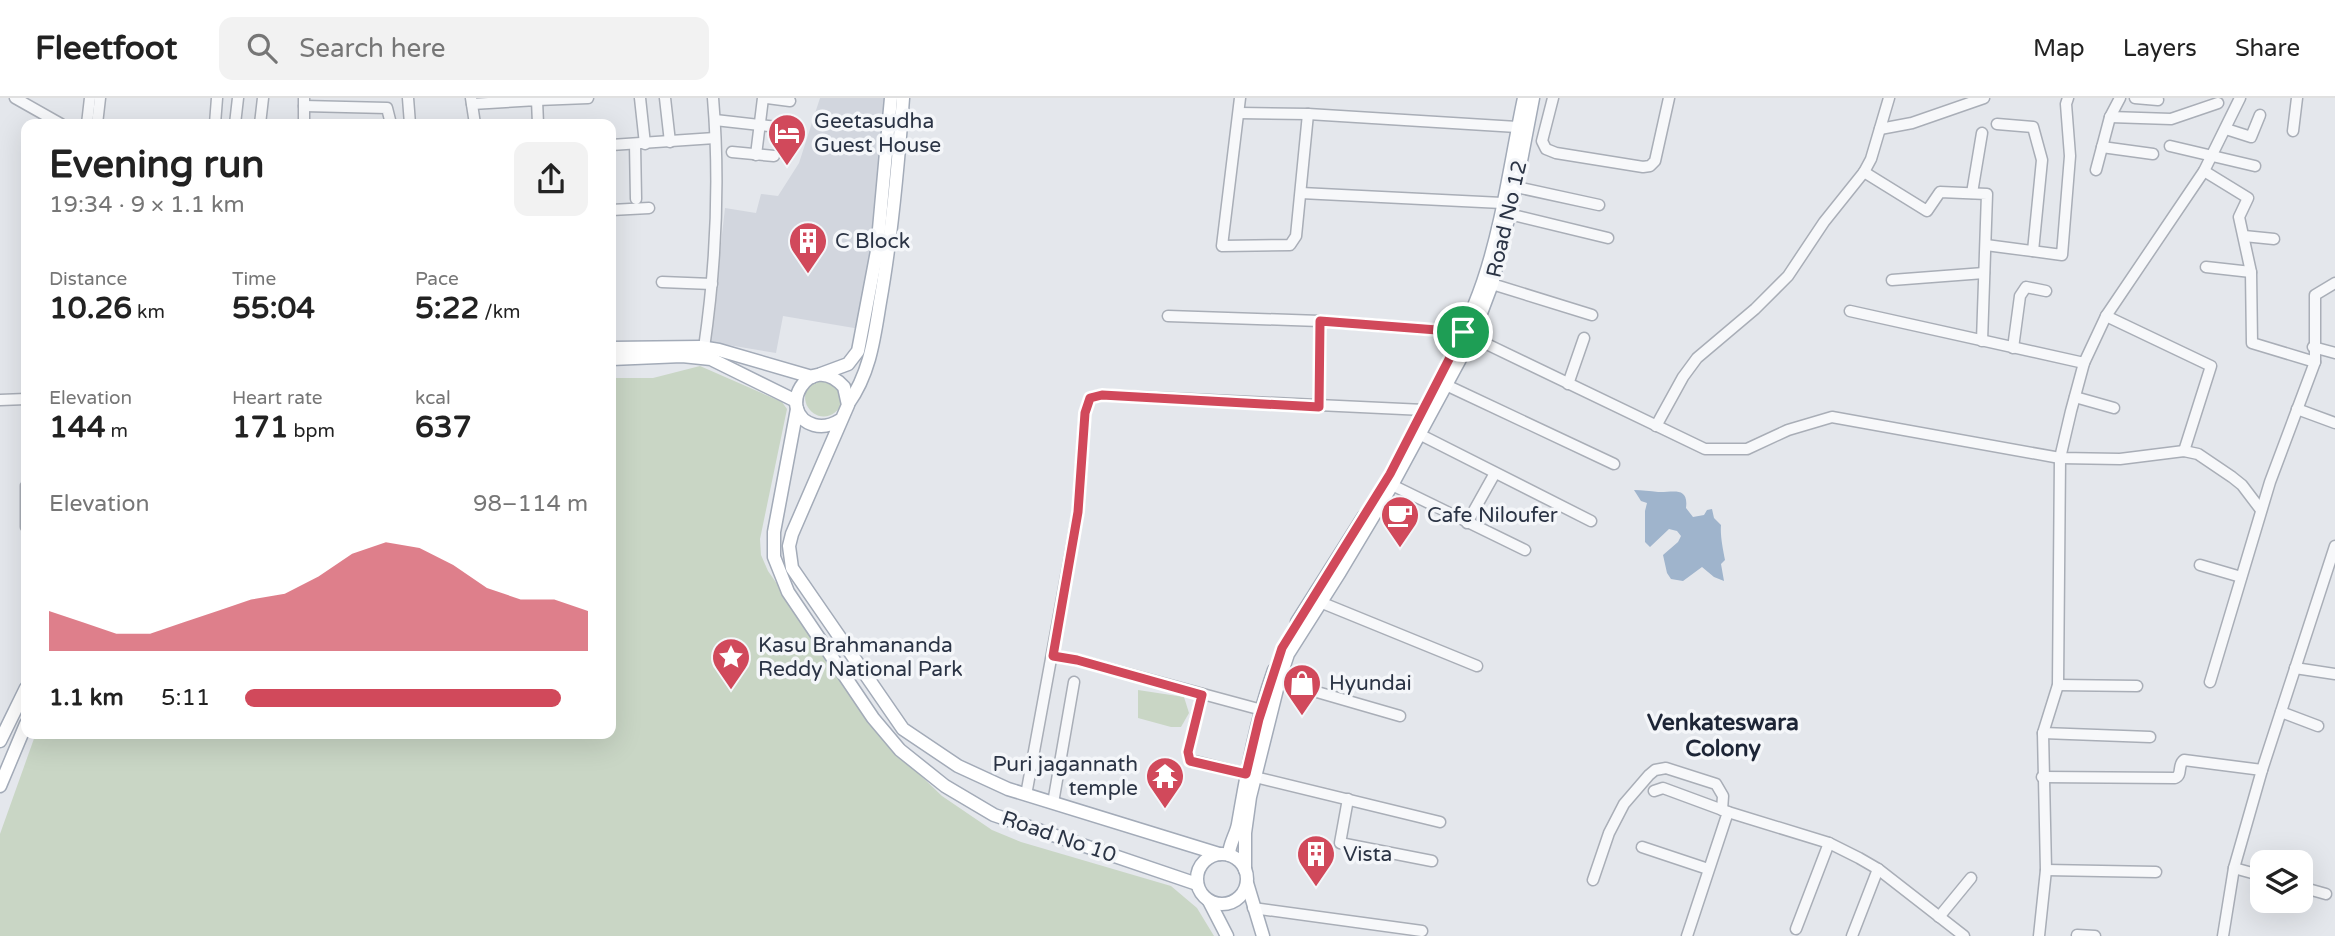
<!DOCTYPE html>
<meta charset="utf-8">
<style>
:root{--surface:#fff;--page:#f2f2f2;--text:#222;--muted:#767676;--line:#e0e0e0;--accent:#d1495b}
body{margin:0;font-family:"Varela Round",sans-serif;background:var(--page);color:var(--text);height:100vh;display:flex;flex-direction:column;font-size:26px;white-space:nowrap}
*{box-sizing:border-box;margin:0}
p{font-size:23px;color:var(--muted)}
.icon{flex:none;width:38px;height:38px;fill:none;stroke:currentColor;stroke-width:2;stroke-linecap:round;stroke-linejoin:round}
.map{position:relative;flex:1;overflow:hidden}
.side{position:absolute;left:21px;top:21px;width:595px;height:620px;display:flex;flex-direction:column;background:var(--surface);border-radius:14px;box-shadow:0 7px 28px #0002}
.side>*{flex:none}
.fabs{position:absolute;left:2250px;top:752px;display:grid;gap:14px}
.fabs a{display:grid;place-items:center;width:63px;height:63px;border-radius:14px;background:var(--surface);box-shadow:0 7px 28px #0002;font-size:35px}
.pin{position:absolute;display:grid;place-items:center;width:60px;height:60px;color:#fff;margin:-30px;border:4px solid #fff;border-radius:50%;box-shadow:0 2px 7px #0007}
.round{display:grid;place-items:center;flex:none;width:74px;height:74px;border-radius:14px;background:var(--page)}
.summary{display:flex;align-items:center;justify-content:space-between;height:119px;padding:0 28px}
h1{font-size:38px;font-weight:700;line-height:52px}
.figures{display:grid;grid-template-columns:repeat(3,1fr);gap:10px;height:119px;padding:7px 28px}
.figures div{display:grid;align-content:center}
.figures b{font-size:30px;font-weight:700}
.figures small{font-size:19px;font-weight:400}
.figures p{font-size:19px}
.chart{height:196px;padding:14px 28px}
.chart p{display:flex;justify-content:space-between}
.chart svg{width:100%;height:126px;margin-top:7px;fill:var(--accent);opacity:.7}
ul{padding:0 28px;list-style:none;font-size:23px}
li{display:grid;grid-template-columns:112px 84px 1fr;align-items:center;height:52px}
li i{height:18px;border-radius:9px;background:var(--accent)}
header{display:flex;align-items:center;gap:42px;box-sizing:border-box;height:98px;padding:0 35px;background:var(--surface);border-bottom:2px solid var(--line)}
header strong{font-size:33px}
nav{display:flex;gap:38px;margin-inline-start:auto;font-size:24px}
.search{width:490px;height:63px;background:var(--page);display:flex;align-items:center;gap:18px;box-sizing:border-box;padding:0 24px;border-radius:14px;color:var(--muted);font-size:26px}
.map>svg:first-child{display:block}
.built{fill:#d2d6de}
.green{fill:#c9d6c5}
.water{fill:#9fb4cc}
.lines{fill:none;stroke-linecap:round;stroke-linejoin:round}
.minor-casing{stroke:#a9aeb7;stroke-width:13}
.major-casing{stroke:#a3abb8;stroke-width:15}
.minor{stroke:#f7f8fa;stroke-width:10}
.major{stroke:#fff;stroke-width:12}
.route-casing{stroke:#fff;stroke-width:14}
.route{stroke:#d1495b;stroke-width:9}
.labels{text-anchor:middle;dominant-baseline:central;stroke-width:7;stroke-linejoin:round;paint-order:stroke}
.poi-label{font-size:21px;fill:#2b3445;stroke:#f4f6f9;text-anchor:start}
.street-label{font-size:21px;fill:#2b3445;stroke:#f4f6f9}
.neighbourhood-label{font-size:23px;font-weight:bold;fill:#1d2536;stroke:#f4f6f9}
</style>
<header>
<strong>Fleetfoot</strong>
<div class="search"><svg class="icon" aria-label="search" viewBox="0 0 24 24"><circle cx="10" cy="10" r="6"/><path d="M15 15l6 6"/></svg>Search here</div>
<nav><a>Map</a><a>Layers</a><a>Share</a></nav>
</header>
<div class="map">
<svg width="2335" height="838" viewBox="0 0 2335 838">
<rect width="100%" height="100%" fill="#e4e7ec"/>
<polygon class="built" points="820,0 889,0 881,110 860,231 783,218 776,255 710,244 725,110 756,115 761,96 778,98 799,65"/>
<g class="green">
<polygon points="700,268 782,304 787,311 760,441 761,457 768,473 891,649 942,698 992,732 1021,744 1171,788 1197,810 1214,838 0,838 0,736 36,635 611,635 611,280 653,280"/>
<path d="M831,280L845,300C829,339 789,308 812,283Z"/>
<polygon points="1138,592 1184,599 1189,615 1181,629 1171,629 1138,620"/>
</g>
<path class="water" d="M1634,392C1642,392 1650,393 1658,394C1671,395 1689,387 1686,410L1693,419L1704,417L1707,412L1712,411L1714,420L1721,427C1720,437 1723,452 1725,462L1721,466L1724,483L1714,479L1702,469L1683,483L1671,481L1667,475L1663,457L1678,444L1681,438L1677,433L1669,431L1650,449L1645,444V413L1647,405L1641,403Z"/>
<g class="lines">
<defs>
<g id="minor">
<polyline points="15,0 61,26"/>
<polyline points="408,0 410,26"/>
<polyline points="471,0 475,26"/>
<polyline points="640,0 645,46"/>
<polyline points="665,0 670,44"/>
<polyline points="767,0 790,3"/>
<polyline points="1240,0 1222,148 1290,147 1296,138 1308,16"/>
<polyline points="1553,0 1542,43 1546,51 1556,55 1643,69 1650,68 1655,63 1669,0"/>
<polyline points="2135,0 2158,2"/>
<polyline points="537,2 588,0"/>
<polyline points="472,6 537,2 538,26"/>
<polyline points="304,8 387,10 391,26"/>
<polyline points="1239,15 1308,16 1517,29"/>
<polyline points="2110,19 2171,21 2218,5"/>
<polyline points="715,22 795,31"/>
<polyline points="87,26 90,0"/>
<polyline points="97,26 100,0"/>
<polyline points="215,26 217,0"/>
<polyline points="235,26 238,0"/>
<polyline points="260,26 263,0"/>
<polyline points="304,26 304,0"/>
<polyline points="1997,26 2033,29 2042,62 2033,153"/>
<polyline points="1880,31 1912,25 1984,0"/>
<polyline points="2226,31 2251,39 2260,17"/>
<polyline points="2293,33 2297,0"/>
<polyline points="635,46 636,101"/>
<polyline points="611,47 715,40"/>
<polyline points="2170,48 2255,68"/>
<polyline points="2102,49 2153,56"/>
<polyline points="732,54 774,58"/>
<polyline points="756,57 763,0"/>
<polyline points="2096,72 2110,19 2120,0"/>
<polyline points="2204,73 2248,100 2239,119 2251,174 2252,245 2315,264"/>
<polyline points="1864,74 1927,113 1940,94 1987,96 1982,243"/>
<polyline points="1516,89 1599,107"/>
<polyline points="1301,95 1502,105"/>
<polyline points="1972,95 1982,35"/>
<polyline points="611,112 649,110"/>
<polyline points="1509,116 1608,140"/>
<polyline points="2244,138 2274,141"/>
<polyline points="1986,147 2062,157 2070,58 2066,6 2068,0"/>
<polyline points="2206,169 2251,174"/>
<polyline points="1892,182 1984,175"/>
<polyline points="662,184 712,186"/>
<polyline points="1492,186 1592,217"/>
<polyline points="1850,213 2084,265"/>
<polyline points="1168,218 1320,223 1463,234"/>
<polyline points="2106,218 2211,268 2184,353"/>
<polyline points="1472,239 1705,351 1747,351 1788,332 1832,319 2060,360 2120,361 2184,353 2198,356 2232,379 2242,387 2261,412"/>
<polyline points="2313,249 2335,255"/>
<path d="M704,250C716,167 720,84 713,0"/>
<polyline points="2013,250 2020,198 2026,189 2046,193"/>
<polyline points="1568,286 1584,240"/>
<polyline points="1446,287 1614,366"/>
<polyline points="2075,299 2114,310"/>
<polyline points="0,302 26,301"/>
<polyline points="1319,309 1320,223"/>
<polyline points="2297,311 2335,325"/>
<polyline points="1656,328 1683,279 1697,260 1755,211 1788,178 1824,124 1864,74 1871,61 1889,0"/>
<polyline points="1419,336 1591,423"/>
<polyline points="1392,387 1525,452"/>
<polyline points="26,388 26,429"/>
<polyline points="1467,425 1495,375"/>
<polyline points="2200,467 2241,479"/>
<polyline points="1320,504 1477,568"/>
<polyline points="1053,558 1077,562 1262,612"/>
<polyline points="2295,570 2335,576"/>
<polyline points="1279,583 1400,618"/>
<polyline points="2210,584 2270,384 2315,264 2315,197 2335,185"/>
<polyline points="2058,587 2137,588"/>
<polyline points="1202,596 1188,654 1190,662 1246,676"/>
<polyline points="2281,614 2318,628"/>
<polyline points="2043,635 2150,639"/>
<polyline points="1255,679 1440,724"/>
<path d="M2042,679L2175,680C2183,677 2177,667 2184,662L2262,672"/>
<polyline points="1654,693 1663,690 1728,714 1829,745 1859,760 1878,771 1964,838"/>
<polyline points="1026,697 1078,414 1085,315 1090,300 1102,297 1424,312"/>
<polyline points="1348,701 1340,745 1432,763"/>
<polyline points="1053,705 1074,584"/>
<polyline points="1642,749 1708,771"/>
<polyline points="2234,770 2263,778"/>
<polyline points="2046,772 2156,774"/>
<polyline points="1593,782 1609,735 1624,706 1649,677 1655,672 1666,670 1716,686 1723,698 1722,712"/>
<polyline points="2301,789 2326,796"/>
<polyline points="1253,810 1422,833"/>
<polyline points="1939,819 1971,780"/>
<polyline points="1796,831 1829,745"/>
<polyline points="2077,837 2095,838"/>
<polyline points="1687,838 1728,714"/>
<polyline points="1852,838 1878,771"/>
<polyline points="2039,838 2046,772 2043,635 2058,587 2060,360 2071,313 2084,265 2106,218 2204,73 2240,0"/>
<polyline points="2223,838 2234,770 2262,672 2335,448"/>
</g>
<g id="major">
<polyline points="611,250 700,249 719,252 812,279"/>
<polyline points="611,261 682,258 711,261 796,303"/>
<polyline points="821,276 848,266 858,253 877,153 891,0"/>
<path d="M1439,283C1455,251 1471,219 1483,184C1503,125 1511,61 1524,0"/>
<path d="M848,306C870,275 874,241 880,204C892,137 898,69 903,0"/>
<polyline points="797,311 774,434 774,459 788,494 873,620 900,652 945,688 994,717 1197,786"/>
<path d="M840,322C832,327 824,330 814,327C774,315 809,250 844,289L848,307L792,436L789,448L792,470L903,631L958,668L1008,691L1219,756"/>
<polyline points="1297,524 1364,418"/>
<polyline points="0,643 26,590"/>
<polyline points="0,688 26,626"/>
<circle cx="1222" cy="781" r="25"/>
<path d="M1229,757C1229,746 1236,737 1238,726C1247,674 1256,622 1274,572"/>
<polyline points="1245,772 1245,735 1250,699 1279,583 1288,556 1340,474 1392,387 1472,239 1492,186 1516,89 1533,0"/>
<polyline points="1247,785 1263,838"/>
<polyline points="1209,803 1227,838"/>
</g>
</defs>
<use href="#minor" class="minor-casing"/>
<use href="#major" class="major-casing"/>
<use href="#minor" class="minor"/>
<use href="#major" class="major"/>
</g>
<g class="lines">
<defs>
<polygon id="route" points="1320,223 1463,234 1390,376 1282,550 1259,621 1246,676 1190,663 1188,654 1202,597 1077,562 1053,558 1078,414 1085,315 1090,300 1102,297 1319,309"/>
</defs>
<use href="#route" class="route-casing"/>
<use href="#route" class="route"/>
</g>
<defs>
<symbol id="hotel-pin" viewBox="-11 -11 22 30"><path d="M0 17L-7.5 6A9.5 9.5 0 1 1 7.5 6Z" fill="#d1495b" stroke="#f4f6f9"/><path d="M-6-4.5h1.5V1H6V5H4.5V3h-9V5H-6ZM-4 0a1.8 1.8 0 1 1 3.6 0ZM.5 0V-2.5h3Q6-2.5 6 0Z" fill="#fff"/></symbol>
<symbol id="building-pin" viewBox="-11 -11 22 30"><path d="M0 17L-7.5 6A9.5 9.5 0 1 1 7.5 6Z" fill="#d1495b" stroke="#f4f6f9"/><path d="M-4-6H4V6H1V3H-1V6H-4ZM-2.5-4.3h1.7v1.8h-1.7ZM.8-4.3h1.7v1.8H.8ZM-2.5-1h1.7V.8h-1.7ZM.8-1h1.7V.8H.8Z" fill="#fff"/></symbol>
<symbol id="cafe-pin" viewBox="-11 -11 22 30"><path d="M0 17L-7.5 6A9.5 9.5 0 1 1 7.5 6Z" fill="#d1495b" stroke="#f4f6f9"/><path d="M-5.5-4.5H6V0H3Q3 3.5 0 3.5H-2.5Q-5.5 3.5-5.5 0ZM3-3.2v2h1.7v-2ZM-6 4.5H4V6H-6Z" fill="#fff"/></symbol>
<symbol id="sight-pin" viewBox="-11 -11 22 30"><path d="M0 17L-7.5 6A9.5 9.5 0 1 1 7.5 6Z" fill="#d1495b" stroke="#f4f6f9"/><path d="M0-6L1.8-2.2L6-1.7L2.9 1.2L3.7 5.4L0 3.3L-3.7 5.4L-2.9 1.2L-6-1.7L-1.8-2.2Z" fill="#fff"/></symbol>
<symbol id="shop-pin" viewBox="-11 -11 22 30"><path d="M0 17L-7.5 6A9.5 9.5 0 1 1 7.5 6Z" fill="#d1495b" stroke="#f4f6f9"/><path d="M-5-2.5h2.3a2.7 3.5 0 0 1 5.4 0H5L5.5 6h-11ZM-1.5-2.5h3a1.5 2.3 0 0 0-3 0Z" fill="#fff"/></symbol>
<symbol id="temple-pin" viewBox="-11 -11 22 30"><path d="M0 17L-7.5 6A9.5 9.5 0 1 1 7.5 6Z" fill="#d1495b" stroke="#f4f6f9"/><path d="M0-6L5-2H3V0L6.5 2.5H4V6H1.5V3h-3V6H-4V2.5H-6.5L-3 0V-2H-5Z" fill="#fff"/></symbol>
</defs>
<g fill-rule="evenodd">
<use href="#hotel-pin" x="765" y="13" width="44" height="60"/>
<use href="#building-pin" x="786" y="121" width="44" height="60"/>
<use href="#cafe-pin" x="1378" y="395" width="44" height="60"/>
<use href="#sight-pin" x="709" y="537" width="44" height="60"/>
<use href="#shop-pin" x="1280" y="563" width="44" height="60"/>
<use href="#temple-pin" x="1143" y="656" width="44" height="60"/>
<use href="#building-pin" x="1294" y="734" width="44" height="60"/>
</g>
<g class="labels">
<g class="poi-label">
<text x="814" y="23">Geetasudha<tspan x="814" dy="24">Guest House</tspan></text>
<text x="835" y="143">C Block</text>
<text x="1427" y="417">Cafe Niloufer</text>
<text x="758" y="547">Kasu Brahmananda<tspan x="758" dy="24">Reddy National Park</tspan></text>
<text x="1329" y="585">Hyundai</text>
<text x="1138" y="666" text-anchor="end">Puri jagannath<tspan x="1138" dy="24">temple</tspan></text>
<text x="1343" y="756">Vista</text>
</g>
<g class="street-label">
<text transform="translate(1507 121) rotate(-77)">Road No 12</text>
<text transform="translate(1059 739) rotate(19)">Road No 10</text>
</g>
<g class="neighbourhood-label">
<text x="1723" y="625">Venkateswara<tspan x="1723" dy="26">Colony</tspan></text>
</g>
</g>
</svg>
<div class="fabs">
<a><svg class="icon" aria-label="layers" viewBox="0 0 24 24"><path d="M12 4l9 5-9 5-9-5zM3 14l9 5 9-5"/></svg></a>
</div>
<div class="pin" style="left:1463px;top:234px;background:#1e9e55"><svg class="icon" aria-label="arrive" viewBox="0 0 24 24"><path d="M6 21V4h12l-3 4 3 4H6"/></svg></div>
<section class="side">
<div class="summary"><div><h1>Evening run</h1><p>19:34 · 9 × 1.1 km</p></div><a class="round"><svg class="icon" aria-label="share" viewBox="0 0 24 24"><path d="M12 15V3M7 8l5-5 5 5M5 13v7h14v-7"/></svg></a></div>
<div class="figures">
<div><p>Distance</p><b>10.26<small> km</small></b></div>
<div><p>Time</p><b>55:04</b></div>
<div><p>Pace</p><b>5:22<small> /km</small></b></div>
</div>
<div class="figures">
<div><p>Elevation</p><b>144<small> m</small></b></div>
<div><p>Heart rate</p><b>171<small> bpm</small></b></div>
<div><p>kcal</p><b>637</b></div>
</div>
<div class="chart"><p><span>Elevation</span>98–114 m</p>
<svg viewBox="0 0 160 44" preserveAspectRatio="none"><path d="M0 44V30L10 34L20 38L30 38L40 34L50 30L60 26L70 24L80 18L90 10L100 6L110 8L120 14L130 22L140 26L150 26L160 30V44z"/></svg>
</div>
<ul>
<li><b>1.1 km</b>5:11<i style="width:92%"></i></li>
</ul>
</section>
</div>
